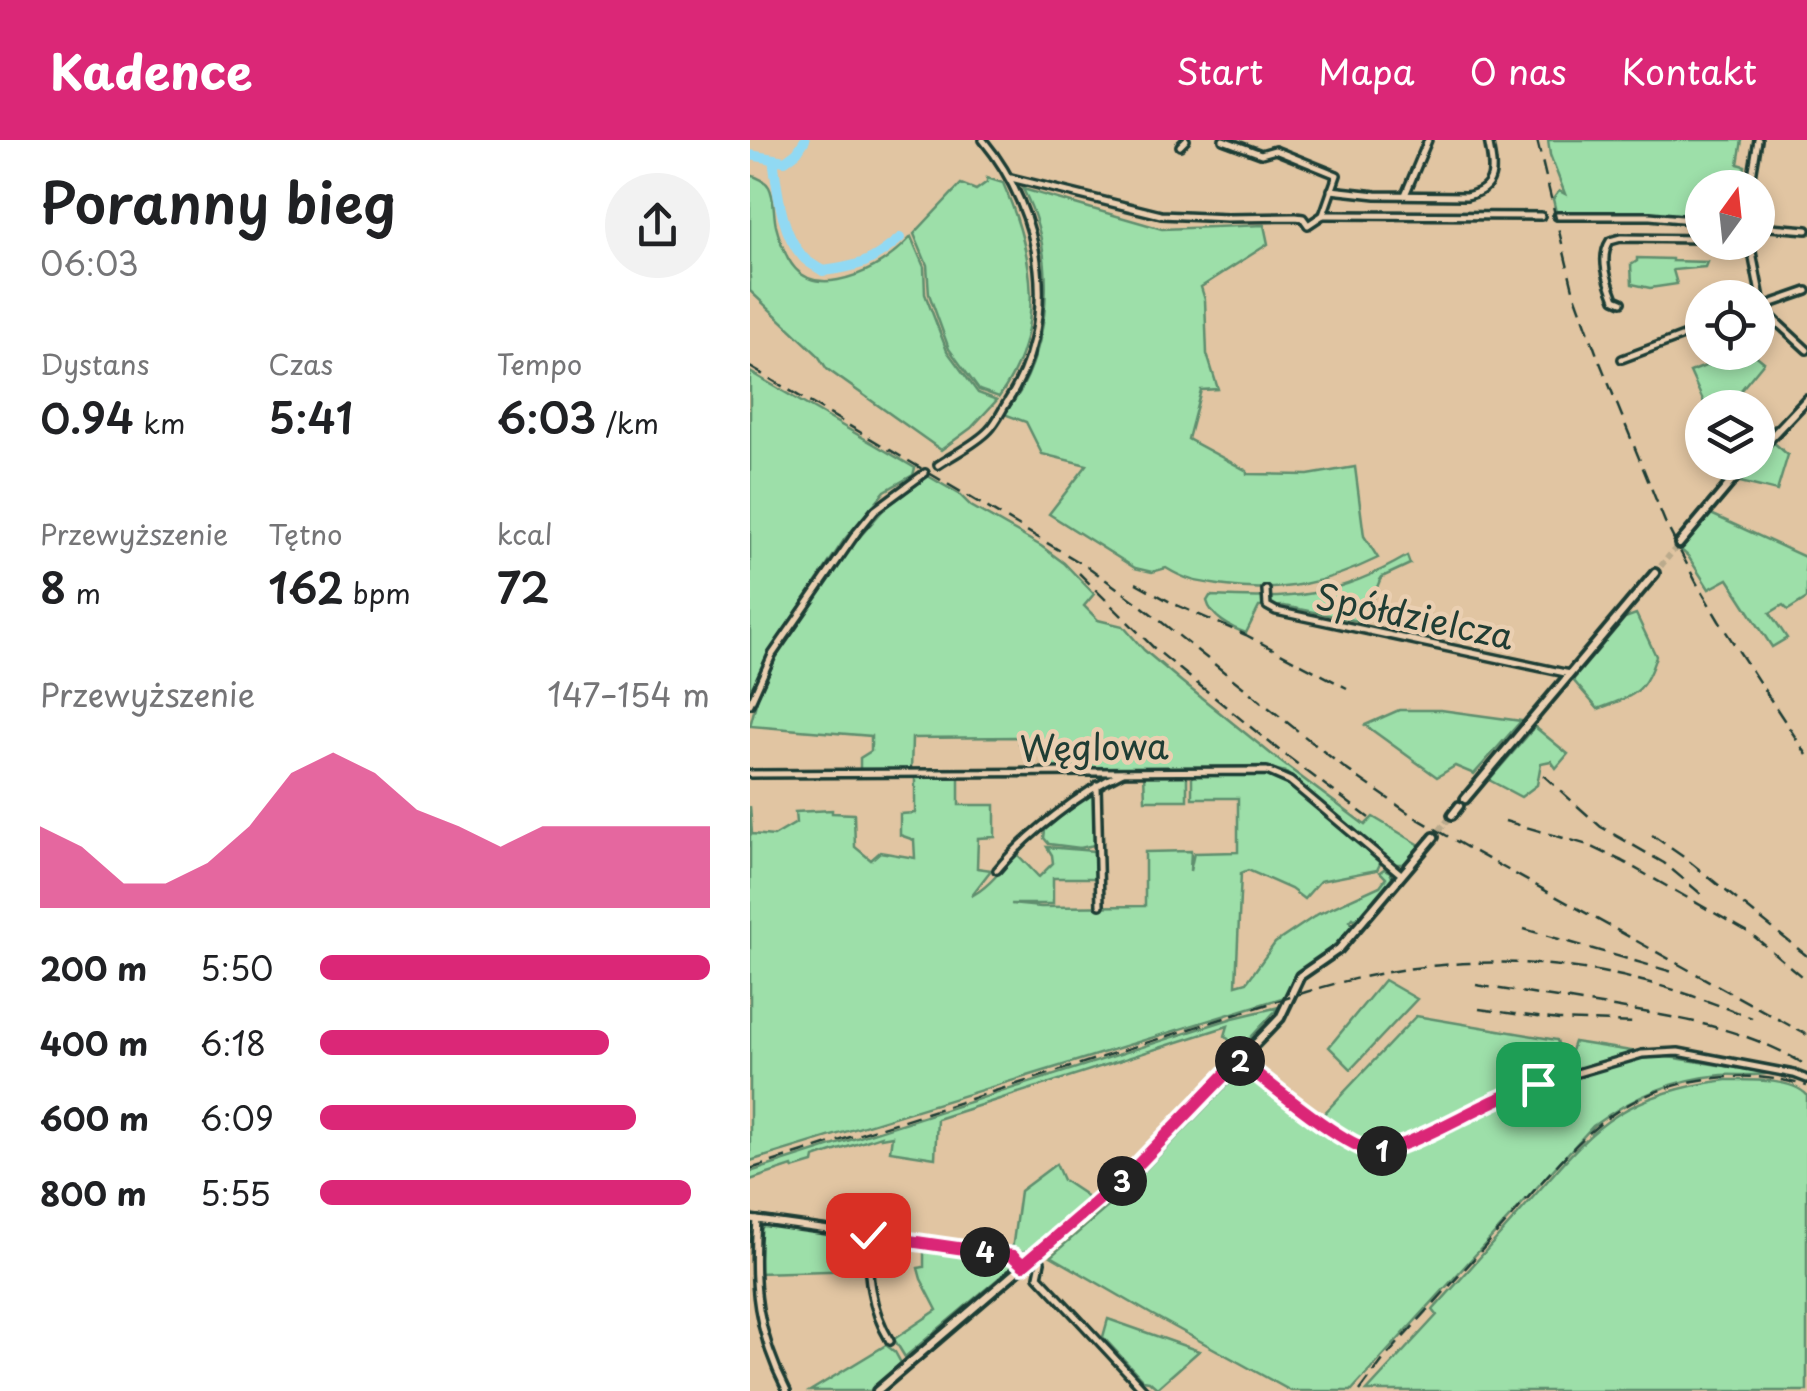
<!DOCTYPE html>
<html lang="pl">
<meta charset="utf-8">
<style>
:root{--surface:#fff;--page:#f2f2f2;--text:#202124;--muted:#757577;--accent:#db2777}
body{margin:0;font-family:"Playpen Sans",sans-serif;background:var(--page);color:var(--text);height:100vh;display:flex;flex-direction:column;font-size:38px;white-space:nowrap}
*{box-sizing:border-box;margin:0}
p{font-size:32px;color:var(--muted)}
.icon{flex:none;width:55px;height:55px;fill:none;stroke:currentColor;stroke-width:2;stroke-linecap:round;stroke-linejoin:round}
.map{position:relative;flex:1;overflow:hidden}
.drawer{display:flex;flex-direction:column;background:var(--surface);width:750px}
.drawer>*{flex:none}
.needle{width:65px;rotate:15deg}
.fabs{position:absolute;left:935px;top:30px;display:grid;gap:20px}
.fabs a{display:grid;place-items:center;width:90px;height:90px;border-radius:50%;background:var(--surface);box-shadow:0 5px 15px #0003;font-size:50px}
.pin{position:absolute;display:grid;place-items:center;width:85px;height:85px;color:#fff;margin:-42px;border-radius:20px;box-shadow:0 5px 15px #0006}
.km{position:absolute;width:50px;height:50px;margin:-25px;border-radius:50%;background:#222;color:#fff;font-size:28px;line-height:50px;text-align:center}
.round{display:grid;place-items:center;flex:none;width:105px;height:105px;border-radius:52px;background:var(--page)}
.summary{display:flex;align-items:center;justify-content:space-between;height:170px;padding:0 40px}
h1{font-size:55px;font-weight:600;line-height:75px}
.figures{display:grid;grid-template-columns:repeat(3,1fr);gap:15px;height:170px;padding:10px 40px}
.figures div{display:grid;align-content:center}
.figures b{font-size:42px;font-weight:600}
.figures small{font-size:28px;font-weight:400}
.figures p{font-size:28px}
.chart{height:280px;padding:20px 40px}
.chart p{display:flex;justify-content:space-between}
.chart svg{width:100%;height:180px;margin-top:10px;fill:var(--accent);opacity:.7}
ul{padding:0 40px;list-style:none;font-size:32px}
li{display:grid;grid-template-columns:160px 120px 1fr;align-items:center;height:75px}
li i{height:25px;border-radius:12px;background:var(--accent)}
header{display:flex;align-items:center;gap:60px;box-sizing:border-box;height:140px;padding:0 50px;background:var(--accent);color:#fff}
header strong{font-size:48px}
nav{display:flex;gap:55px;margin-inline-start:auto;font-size:35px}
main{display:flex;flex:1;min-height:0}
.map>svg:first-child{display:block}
.green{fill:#9ddfa9;stroke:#5e8e6e;stroke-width:2.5}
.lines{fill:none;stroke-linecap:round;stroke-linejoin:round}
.river{stroke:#91d9f3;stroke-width:10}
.secondary-tunnel{stroke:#baaa8c;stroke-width:6;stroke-dasharray:6 3;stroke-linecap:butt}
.minor-casing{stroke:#1f3d34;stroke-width:12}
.secondary-casing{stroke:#1f3d34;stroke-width:14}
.minor{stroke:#eacfb1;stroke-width:5}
.secondary{stroke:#eacfb1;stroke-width:6}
.rail{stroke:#1f3d34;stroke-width:2.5;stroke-dasharray:15 8;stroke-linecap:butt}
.route-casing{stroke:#fff;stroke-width:20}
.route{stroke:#db2777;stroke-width:12}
.labels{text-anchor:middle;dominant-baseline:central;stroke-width:9;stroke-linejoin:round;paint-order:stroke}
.street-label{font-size:35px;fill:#1f3d34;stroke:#eacfb1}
</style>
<header>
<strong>Kadence</strong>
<nav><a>Start</a><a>Mapa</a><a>O nas</a><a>Kontakt</a></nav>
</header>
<main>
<section class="drawer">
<div class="summary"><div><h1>Poranny bieg</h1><p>06:03</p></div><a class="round"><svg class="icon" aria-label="share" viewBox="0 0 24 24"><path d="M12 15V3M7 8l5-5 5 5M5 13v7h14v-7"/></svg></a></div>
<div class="figures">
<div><p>Dystans</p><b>0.94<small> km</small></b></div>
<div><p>Czas</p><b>5:41</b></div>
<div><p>Tempo</p><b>6:03<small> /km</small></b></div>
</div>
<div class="figures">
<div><p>Przewyższenie</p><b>8<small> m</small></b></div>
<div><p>Tętno</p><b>162<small> bpm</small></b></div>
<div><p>kcal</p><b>72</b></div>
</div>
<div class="chart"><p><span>Przewyższenie</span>147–154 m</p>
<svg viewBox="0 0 160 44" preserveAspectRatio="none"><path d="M0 44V24L10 29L20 38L30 38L40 33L50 24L60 11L70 6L80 11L90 20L100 24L110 29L120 24L130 24L140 24L150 24L160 24V44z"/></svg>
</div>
<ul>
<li><b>200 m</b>5:50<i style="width:100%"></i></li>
<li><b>400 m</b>6:18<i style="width:74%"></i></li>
<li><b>600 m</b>6:09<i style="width:81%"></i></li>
<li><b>800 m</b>5:55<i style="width:95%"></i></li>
</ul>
</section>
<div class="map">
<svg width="1057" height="1251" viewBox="0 0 1057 1251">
<rect width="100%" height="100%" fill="#e1c5a2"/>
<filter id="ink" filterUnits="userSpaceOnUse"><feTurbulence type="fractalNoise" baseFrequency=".01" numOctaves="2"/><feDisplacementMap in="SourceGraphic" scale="20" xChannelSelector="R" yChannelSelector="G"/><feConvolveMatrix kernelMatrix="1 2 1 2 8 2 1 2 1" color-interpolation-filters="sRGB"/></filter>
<g filter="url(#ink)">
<g class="green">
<polygon points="798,0 992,0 988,24 995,26 993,47 952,48 952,77 901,73 806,72 803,59 809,51 815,54 800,15"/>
<path d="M0,35C7,37 15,40 19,47C25,58 23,74 26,86C35,120 48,148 88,140C118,134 141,119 161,97L174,127L175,154L197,211L228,253L247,260L221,288L191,310L77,229L67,214L0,151Z"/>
<path d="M237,38L253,43C284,114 297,190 249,257L229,250L199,209L179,154L177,125L164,94L211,44L226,50L237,42Z"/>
<path d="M273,49L412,89L514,85L518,104L451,147L455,160L457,214L468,249L451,250L438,299L497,331V334L558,335L605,327L614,396L628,418C579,442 530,454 476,446C449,442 439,442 416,428L402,432L385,428L299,374L337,325L292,314L276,282L254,274C260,266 268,257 272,248C303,188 304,108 273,49Z"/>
<polygon points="887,118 922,119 922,121 957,122 955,127 923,130 927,144 900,148 882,144 881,125 887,121"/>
<polygon points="989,213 1003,213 1014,222 977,267 956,267 940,232"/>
<polygon points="0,232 165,328 163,335 135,351 94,400 25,504 13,526 0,560"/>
<polygon points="1023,302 1038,315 1027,351 990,342"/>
<polygon points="178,336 209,354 221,366 291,406 314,423 344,454 334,466 348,480 373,486 394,510 432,542 531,622 615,685 623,677 670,705 654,724 644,724 535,632 512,626 297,629 295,606 269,603 268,597 162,598 161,631 110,632 110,618 121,611 121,596 0,586 8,556 27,516 94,415 134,369"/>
<polygon points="961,374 1057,418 1055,431 1057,432 1057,458 1038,470 1033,465 1020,473 1037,498 1022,507 978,439 959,449 938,416 931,410"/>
<path d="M657,416L660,424L632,437L630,440L613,482L534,466L509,467L496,493C481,488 461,477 457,461L460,456C541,460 585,458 657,416Z"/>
<path d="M886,474L906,516C894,555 884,555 848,569L823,540L875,478Z"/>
<polygon points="649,570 691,570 771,581 724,634 705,626 687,637 615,585"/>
<polygon points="785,587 818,614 806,628 801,621 791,623 787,645 771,657 739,640"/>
<path d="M500,631L518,633L535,640L629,718L630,724L627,730L570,741L554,759L541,749L498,730L491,733L486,845L497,842L525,803L568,774L630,746L636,738L630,732L634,729L640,732L642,737L607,781L603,778L600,781L603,785C596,794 589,803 580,810C555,829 547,824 535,857L0,1021V666L2,694L24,696L46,683L45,672L82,670V673L104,674L105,707L121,720L130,712L165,718L164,700L150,695V674L165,673V637L209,636V665H245V697L228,698L227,728L241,730L221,756C245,745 263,711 288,694L268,715L289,737L303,723L302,715L297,707L344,711L345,738H303V764H261L291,767L395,766V712L441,711L440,731L444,713L488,712V658H442V634Z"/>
<polygon points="437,633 437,660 395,660 394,634"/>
<polygon points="343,650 346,654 344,705 330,708 299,704 294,698 295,690"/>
<polygon points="634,840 667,859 601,929 579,907"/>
<polygon points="529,867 489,910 475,896 478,886 187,979 185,1018 140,1011 142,996 131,998 131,996 64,1018 63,1023 43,1029 42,1026 0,1040 0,1032 483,878"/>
<path d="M666,876L807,900L810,911H821L824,902L1019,933C1004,937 988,934 972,935C924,939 882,957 843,986L601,1251H541L401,1174L301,1116L369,1057L493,929L566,982Z"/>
<path d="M976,940C999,940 1041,938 1057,955V1251H617L687,1175L683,1170C717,1132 751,1094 785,1055C810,1027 835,995 867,975C900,954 938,945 976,940Z"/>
<polygon points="306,1024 313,1040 334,1054 339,1061 281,1109 272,1112 262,1110 270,1051"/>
<polygon points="16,1085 111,1098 114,1101 113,1130 7,1133 9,1089"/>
<polygon points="174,1107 256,1118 261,1122 262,1127 155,1217 144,1199 187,1170 171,1139 168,1128 174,1127"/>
<polygon points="358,1179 449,1211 407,1248 399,1241 393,1240 353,1197"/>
<polygon points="136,1205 145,1212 151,1223 121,1251 60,1251"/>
</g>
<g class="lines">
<g class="river">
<polyline points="0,15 35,21 47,12 55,0"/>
<path d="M23,19C28,51 30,91 53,117C58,123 67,127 73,131C110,126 121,123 150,98"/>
</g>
<g class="secondary-tunnel">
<polyline points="905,433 929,404"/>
<polyline points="684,697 702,675"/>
</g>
<defs>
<g id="minor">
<polyline points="473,0 511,14 525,10 587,35 573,75"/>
<polyline points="430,6 436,0"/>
<polyline points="261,38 411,75 477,78 546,77 553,78 558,85 573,75"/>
<polyline points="1000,48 1008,0"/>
<path d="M581,50L626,55L716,56C750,49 743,26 738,0"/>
<polyline points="655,55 678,0"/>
<polyline points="573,75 791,76"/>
<polyline points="807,76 900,76 952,81"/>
<polyline points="1008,86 1057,90"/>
<polyline points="980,102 1000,105"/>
<polyline points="1000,102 1012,164 1018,174 1057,210"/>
<path d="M872,162L865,159C858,141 849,118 860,101L871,98L952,99"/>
<polyline points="1008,168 1057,151"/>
<polyline points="872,219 952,189"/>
<path d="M188,325C204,314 226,304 239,290C246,283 251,272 256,264C311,182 294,74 233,0"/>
<polyline points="516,450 517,466 526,471 820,534"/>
<polyline points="0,564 22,515 107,392 125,370 175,333"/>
<polyline points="0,634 517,631 540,641 652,735"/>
<polyline points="347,645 350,765"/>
<path d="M247,730C277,694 331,652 373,632"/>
<polyline points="489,920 570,982 607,1005 626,1012 637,1010 685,992 776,948 892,914 928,912 1044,934 1057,939"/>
<polyline points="0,1079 263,1116 273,1125"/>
<path d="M7,1080C2,1145 7,1193 37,1251"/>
<path d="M118,1095C117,1134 120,1168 140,1201"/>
<polyline points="285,1115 291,1122 288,1136 395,1251"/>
</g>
<g id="secondary">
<polyline points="1008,311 1057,259"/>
<polyline points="929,404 998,322"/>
<polyline points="715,659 905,433"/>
<polyline points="702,675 709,666"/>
<polyline points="127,1251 381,1033 530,878 550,836 589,809 684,697"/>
</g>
</defs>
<use href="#minor" class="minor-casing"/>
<use href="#secondary" class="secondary-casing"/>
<use href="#minor" class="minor"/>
<use href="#secondary" class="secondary"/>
<g class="rail">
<polyline points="787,0 823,149 847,215 915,382 946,442 969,481 1057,615"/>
<polyline points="0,227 341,429 389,464 593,627 663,676 718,708 1057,895"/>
<polyline points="329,433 404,508 530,611 619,678"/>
<polyline points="386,443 424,464 496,495 597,548"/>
<polyline points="793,635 851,687 914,723 951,754"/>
<polyline points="755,681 838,705 872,721 1000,793 1057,841"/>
<polyline points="902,695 935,718 1057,816"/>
<polyline points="774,789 926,833"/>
<path d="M726,845C769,852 813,859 857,866C925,877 998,888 1057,926"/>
<polyline points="729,869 809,880 888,883"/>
<path d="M0,1029L556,852C666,818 780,812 892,841C929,850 966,864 1002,878"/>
<path d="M610,1251L633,1220C674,1174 715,1129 756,1083C787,1048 816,1011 852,982C907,938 990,926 1057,946"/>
</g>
</g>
</g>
<g class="lines" filter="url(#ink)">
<defs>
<path id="route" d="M118,1095L263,1116L273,1125L381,1032L489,920C517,941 594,1007 624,1011C634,1013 644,1007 654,1004C700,986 741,958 788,944"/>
</defs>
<use href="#route" class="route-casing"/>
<use href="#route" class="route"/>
</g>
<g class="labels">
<g class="street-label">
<text transform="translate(665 475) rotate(12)">Spółdzielcza</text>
<text transform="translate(344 606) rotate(-1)">Węglowa</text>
</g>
</g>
</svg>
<div class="fabs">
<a><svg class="needle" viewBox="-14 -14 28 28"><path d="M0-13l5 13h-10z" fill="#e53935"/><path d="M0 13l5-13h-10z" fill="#757577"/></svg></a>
<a><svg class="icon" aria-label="locate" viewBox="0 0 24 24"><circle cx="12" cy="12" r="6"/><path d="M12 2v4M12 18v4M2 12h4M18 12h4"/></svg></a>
<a><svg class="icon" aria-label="layers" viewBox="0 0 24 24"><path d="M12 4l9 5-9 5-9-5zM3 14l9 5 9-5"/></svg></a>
</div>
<div class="pin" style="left:788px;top:944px;background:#1e9e55"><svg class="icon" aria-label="arrive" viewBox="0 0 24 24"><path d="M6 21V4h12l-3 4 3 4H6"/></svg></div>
<div class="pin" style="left:118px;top:1095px;background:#d93025"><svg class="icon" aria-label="check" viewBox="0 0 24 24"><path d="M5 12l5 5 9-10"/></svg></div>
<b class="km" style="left:632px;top:1011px">1</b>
<b class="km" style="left:490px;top:921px">2</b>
<b class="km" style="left:372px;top:1041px">3</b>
<b class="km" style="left:235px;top:1112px">4</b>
</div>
</main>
